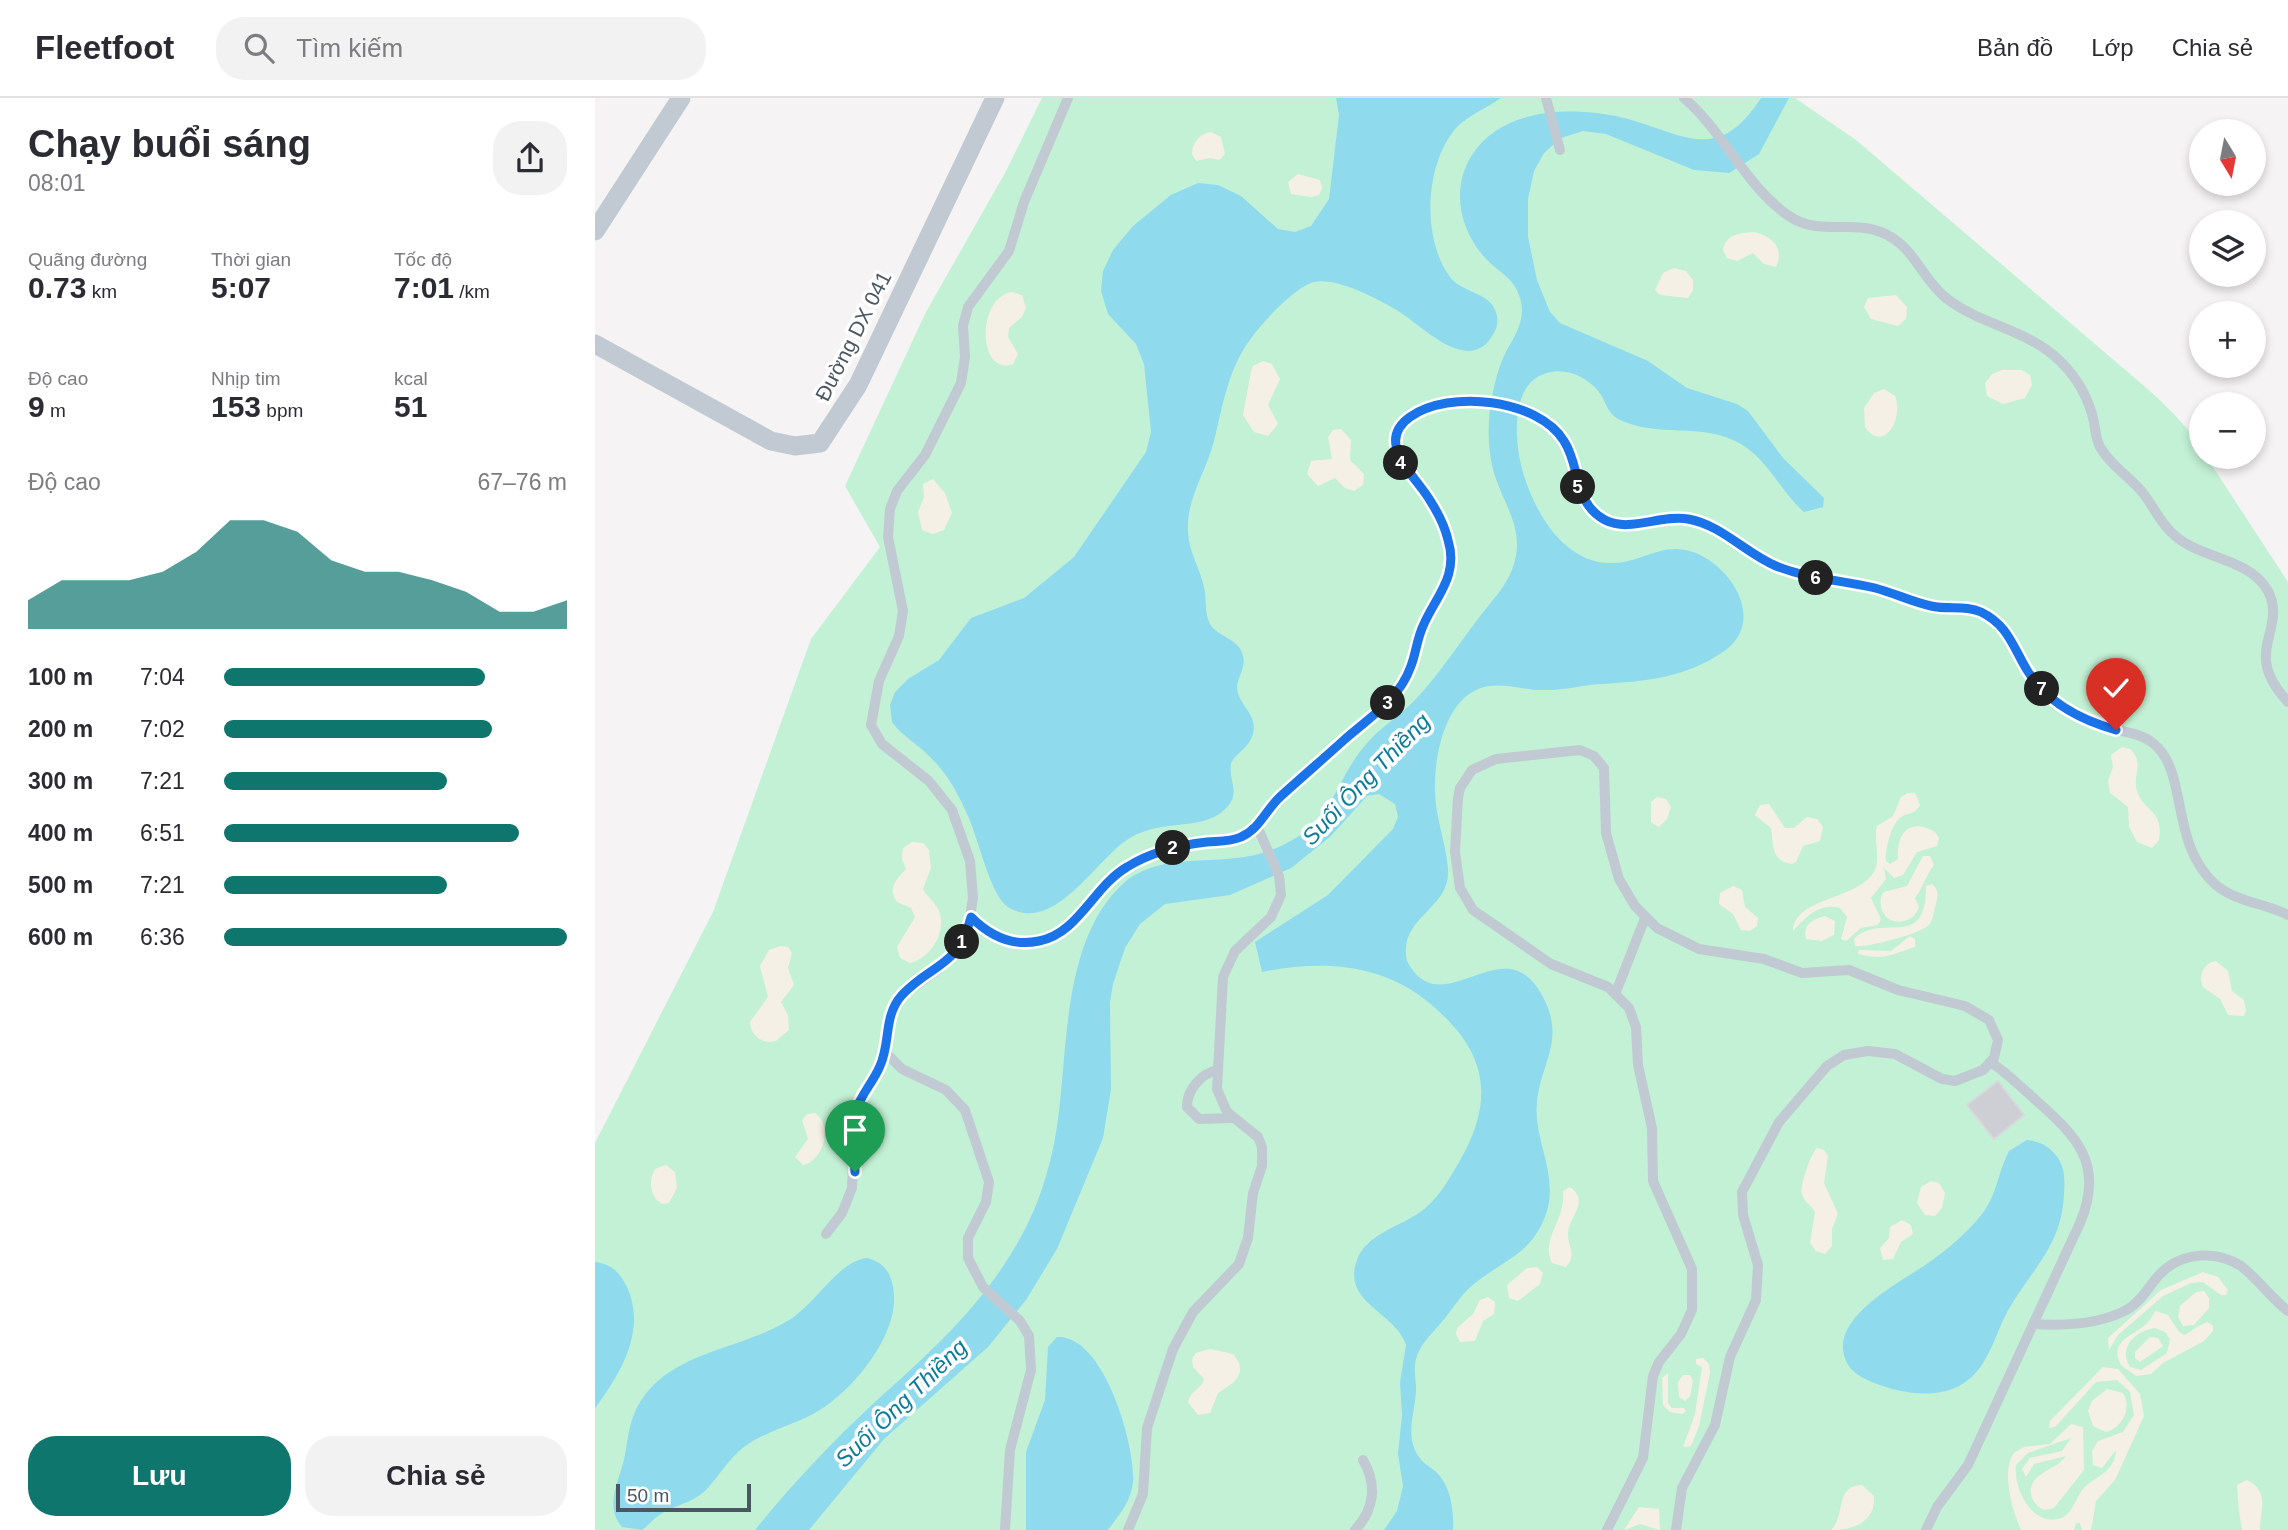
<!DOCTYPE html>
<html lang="vi">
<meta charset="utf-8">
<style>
:root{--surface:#fff;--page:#f2f2f3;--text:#2b2b33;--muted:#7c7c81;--line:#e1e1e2;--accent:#0f766e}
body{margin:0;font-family:Arial,sans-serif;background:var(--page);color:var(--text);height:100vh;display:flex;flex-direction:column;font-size:26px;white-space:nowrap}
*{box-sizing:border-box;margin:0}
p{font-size:23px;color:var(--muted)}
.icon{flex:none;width:38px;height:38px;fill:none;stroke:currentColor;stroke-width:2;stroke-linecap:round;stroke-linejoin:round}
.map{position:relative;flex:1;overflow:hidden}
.sheet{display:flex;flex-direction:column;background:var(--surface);width:595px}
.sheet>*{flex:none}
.needle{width:46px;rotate:170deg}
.buttons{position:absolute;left:1594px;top:21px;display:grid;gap:14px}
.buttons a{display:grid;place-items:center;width:77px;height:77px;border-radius:50%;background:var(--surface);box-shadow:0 4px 10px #0003;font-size:35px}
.scale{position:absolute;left:21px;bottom:18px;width:135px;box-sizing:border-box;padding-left:7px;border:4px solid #4a5661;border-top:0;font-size:19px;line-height:24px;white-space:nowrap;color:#4a5661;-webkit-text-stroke:5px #fff;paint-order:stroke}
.pin{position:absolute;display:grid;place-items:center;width:60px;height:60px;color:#fff;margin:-72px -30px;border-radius:50% 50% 50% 0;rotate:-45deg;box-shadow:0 0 7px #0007}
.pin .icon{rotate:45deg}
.km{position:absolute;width:35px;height:35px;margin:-18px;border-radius:50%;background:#222;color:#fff;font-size:19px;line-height:35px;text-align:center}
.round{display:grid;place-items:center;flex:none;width:74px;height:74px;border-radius:28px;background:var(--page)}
.overview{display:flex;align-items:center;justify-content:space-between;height:119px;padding:0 28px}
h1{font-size:38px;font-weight:700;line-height:52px}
.figures{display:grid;grid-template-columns:repeat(3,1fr);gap:10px;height:119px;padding:7px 28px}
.figures div{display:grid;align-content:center}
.figures b{font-size:30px;font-weight:700}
.figures small{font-size:19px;font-weight:400}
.figures p{font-size:19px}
.chart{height:196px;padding:14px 28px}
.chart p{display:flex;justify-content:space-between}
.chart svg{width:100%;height:126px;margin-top:7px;fill:var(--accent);opacity:.7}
.button{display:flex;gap:14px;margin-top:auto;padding:14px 28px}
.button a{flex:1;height:80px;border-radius:28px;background:var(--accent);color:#fff;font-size:28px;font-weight:700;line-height:80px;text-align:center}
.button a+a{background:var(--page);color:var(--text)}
ul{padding:0 28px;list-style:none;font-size:23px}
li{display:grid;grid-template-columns:112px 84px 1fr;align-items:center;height:52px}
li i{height:18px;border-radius:9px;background:var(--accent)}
header{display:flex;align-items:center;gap:42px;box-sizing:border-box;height:98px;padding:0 35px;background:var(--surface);border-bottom:2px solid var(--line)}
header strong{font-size:33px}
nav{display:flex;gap:38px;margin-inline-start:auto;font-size:24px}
.search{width:490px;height:63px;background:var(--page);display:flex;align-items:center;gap:18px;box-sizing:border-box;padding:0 24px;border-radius:28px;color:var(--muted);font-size:26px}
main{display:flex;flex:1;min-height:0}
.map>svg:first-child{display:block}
.green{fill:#c3f1d5}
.sand{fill:#f5f0e5;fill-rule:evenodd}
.water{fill:#90daee}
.building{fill:#cdcfd5;stroke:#d7d9de;stroke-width:2}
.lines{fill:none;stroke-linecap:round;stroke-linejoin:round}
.service{stroke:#c1cad2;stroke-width:10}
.minor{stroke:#c1cad2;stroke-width:19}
.route-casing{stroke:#fff;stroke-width:14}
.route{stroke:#1a73e8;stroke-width:9}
.labels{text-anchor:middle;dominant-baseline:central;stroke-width:7;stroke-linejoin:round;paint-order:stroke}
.street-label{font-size:21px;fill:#4a5661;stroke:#fff}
.water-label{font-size:23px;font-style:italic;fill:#0c7c9b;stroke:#fff}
</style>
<header>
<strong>Fleetfoot</strong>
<div class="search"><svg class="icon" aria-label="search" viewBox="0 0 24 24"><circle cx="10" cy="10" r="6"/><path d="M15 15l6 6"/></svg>Tìm kiếm</div>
<nav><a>Bản đồ</a><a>Lớp</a><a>Chia sẻ</a></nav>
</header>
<main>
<section class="sheet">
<div class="overview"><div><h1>Chạy buổi sáng</h1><p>08:01</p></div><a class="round"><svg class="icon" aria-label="share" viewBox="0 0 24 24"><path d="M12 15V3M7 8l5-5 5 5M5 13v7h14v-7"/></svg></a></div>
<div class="figures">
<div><p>Quãng đường</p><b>0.73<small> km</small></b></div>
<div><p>Thời gian</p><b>5:07</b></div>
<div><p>Tốc độ</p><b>7:01<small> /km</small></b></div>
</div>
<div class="figures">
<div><p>Độ cao</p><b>9<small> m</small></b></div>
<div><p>Nhịp tim</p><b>153<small> bpm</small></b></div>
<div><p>kcal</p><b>51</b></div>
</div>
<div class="chart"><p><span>Độ cao</span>67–76 m</p>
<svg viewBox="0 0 160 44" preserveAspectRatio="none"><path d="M0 44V34L10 27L20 27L30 27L40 24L50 17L60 6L70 6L80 10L90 20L100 24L110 24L120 27L130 31L140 38L150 38L160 34V44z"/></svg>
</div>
<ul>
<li><b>100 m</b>7:04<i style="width:76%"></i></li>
<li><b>200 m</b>7:02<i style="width:78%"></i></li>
<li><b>300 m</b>7:21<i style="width:65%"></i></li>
<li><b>400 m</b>6:51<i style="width:86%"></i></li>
<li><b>500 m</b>7:21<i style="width:65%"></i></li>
<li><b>600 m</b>6:36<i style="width:100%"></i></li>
</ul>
<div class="button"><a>Lưu</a><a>Chia sẻ</a></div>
</section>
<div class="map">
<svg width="1693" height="1432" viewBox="0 0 1693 1432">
<rect width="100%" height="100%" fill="#f5f3f3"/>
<path class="green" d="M447,0H1200L1261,42L1548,287C1564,301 1606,338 1606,359L1614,363L1693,484V1432H0V1045L118,814L216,541L285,449L250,388L331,214L410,75Z"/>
<g class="sand">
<path d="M616,34L626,39L630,56L624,62L615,60L601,63L597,56C597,45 604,36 616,34Z"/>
<polygon points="703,76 725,82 727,90 724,97 716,99 696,96 693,84"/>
<path d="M1159,134C1177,138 1190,150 1181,169L1169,166L1158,155L1142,163L1132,160L1128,152C1131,136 1145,135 1159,134Z"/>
<polygon points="1079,170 1091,173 1098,182 1098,192 1093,200 1065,197 1060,192 1068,175"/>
<path d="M416,194L427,197L431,210L427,219L414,230L413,239L423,256L418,266C384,279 380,202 416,194Z"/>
<polygon points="1301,197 1312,209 1311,221 1303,228 1276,221 1269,209 1273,200"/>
<polygon points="668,263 677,266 685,281 673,307 683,326 673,338 659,334 648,317 656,273 658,268"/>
<polygon points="1407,272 1427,272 1435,277 1437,287 1430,300 1408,306 1392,298 1390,285 1397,276"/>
<path d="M1289,291L1300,298C1309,320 1289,356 1270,329L1269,310L1279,295Z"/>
<polygon points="746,331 756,342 755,362 769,376 768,387 759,393 750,390 740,380 723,388 712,376 716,363 737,361 733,339 738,332"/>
<polygon points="338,381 350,395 357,415 349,432 338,436 327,432 323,414 329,399 328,386"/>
<path d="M1527,649L1535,651C1550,665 1537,677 1542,693C1549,715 1569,711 1564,742L1557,750L1542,744L1534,729L1533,709L1515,695L1513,683L1518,669L1516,657Z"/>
<path d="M1312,695H1320L1325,707C1319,717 1314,714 1306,719C1296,726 1290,752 1291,763L1295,766L1303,761C1301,735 1315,719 1340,734L1344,740L1342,748L1322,754L1308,777L1299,780L1289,770L1291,781L1276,800L1286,821L1283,827L1266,830L1251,843L1246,841L1252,819L1245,810C1224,804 1211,819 1198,833C1200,798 1264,803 1280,772C1286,759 1278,742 1282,728L1298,718L1306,699Z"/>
<polygon points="1062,699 1071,701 1076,709 1072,721 1064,729 1056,724 1056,704"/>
<path d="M1174,706L1190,730H1199L1212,719L1222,721L1228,729L1225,743L1208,748L1201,764L1197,766C1174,763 1179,743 1176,730L1160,717L1165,707Z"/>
<path d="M317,744L328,745L334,752L336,770L328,791C332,799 340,804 344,813C352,834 336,860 315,865L305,860L302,849L320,819L316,810L302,804C292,789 302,781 311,771L307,761L308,750Z"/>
<path d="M1328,758H1335L1339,767C1330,778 1328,790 1320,800L1324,809C1317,831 1281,829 1286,798L1289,794L1312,788Z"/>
<path d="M1337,786C1344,792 1343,798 1341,806C1338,813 1339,821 1334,827C1325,836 1271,850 1260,848L1259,841C1288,813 1331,855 1331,788Z"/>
<polygon points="1138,788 1147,792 1150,809 1163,820 1162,828 1155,833 1146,832 1138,816 1124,806 1125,795"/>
<path d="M1230,818L1240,823L1239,837L1227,843L1211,841C1207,827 1218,821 1230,818Z"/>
<path d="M1315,838L1320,841V849C1296,856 1292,863 1263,856L1264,852L1296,853Z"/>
<path d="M186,848L193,849L197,855L193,870L199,887L186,904L193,917L194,932L181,943C168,946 156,939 155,924L173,899L165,868L174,852Z"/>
<path d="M1621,863L1633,873L1637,893L1649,902L1651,913L1649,918L1633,917L1625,901L1608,889C1603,877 1609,865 1621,863Z"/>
<path d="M220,1015C239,1028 228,1063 208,1067L200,1059L213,1041L207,1022L212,1016Z"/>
<path d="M1222,1050L1229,1052L1233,1058L1229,1085L1243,1116L1237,1131V1148L1230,1156L1221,1153L1215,1145L1220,1114C1216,1107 1209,1104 1207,1096C1204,1089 1216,1055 1222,1050Z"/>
<path d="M71,1067L80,1074L82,1090L74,1105L67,1106C55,1099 53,1083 60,1071Z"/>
<polygon points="1336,1083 1344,1085 1350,1095 1347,1110 1340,1118 1330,1117 1322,1105 1326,1089"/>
<path d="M975,1089C996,1104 973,1119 973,1136C973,1150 982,1157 971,1169L957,1165C945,1139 971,1124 968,1093Z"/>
<polygon points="1307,1122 1316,1127 1318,1136 1306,1144 1298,1161 1288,1162 1285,1150 1294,1140 1295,1129"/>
<polygon points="942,1169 948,1175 945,1186 923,1203 914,1200 912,1187 932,1170"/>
<polygon points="1608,1174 1623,1179 1633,1192 1631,1197 1626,1197 1608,1184 1596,1185 1568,1198 1523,1237 1514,1252 1513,1240 1566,1192"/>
<polygon points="1609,1193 1614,1200 1614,1210 1599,1227 1588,1228 1583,1219 1585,1208 1601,1194"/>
<polygon points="893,1199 900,1204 899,1216 888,1223 880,1243 865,1244 861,1236 862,1230 878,1216 885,1202"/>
<path d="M1561,1213L1573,1217C1593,1250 1587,1233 1613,1224L1618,1228V1233L1609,1243L1568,1265L1556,1276L1541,1278L1526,1267C1514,1243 1536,1239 1550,1227C1556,1223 1556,1218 1561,1213ZM1560,1230L1570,1234L1575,1241L1572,1255L1546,1272L1535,1269C1523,1249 1540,1233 1560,1230Z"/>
<polygon points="1555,1239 1563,1240 1568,1248 1545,1264 1540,1260 1540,1254"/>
<path d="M615,1251L638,1256C655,1275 638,1286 623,1295L615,1315L603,1317L593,1304C596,1292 607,1291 609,1281L598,1269L597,1261L601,1255Z"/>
<polygon points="1108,1260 1114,1266 1115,1275 1104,1328 1096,1348 1088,1349 1100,1316 1107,1269 1101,1266 1101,1261"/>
<path d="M1508,1269L1523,1271L1545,1296L1549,1318L1520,1382L1501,1403L1496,1432H1487L1485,1425H1481L1479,1432H1426C1417,1412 1406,1373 1419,1355L1429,1349L1455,1346L1476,1326L1488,1329L1489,1372L1459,1410L1449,1412C1443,1409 1440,1406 1437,1400C1429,1375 1462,1373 1471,1358L1439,1366L1431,1379L1427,1371L1435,1360L1467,1353L1476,1340L1433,1355L1421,1367C1418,1391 1438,1432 1469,1419C1480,1411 1481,1397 1491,1388C1505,1376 1520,1373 1521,1352L1507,1370L1498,1367L1497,1353L1503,1343L1528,1334L1539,1317L1535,1294L1522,1282L1501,1284L1460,1329L1454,1330L1455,1323Z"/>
<polygon points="1073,1275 1073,1305 1077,1310 1089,1310 1091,1313 1087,1316 1075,1314 1068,1307 1067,1280"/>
<polygon points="1088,1277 1095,1277 1098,1283 1095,1298 1090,1303 1084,1299 1083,1284"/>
<path d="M1512,1291L1528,1295C1537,1310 1528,1329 1511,1334L1498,1328L1493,1313L1497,1303Z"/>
<path d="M1652,1382C1675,1393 1665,1413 1665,1432H1647C1644,1416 1643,1402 1642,1387Z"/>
<path d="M1267,1387L1279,1398C1281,1425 1257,1432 1236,1432C1251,1418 1239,1388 1267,1387Z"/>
<polygon points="1044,1409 1064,1411 1065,1432 1045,1426 1029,1432"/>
</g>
<g class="water">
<path d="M741,0H906C892,10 875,16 862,29C830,64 826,140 855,179C867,194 889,194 898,208C903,216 904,225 900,233C876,282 827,227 803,213C783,201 742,179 719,184C700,189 669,223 657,239C633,270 628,307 619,343C611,375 591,400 593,434C594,455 605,470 609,489C612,502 609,514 615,526C624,540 644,540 648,558C652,573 637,583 644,598C650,612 662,619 658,636C654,650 642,654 636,665C633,685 648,696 628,713C605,734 562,719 529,744C497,768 457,836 413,809C396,799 383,740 373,718C363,695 351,673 332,656C321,645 306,637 297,624L295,607L300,594L313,581L344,562L376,520L429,500L479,459L551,354L556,334L549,266L541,246L513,216L506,193L508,173L518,152L538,128L576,97L603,85L623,87L646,98L683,131L700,134L716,128L734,101L744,17Z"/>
<path d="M1166,0H1194L1164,56L1134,75L1099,72L1011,36L988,33L966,40L949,55L939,73L933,101V139L942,182L955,214L965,225L1053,263L1092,290L1142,306L1153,313L1188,360L1229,400L1228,409L1209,414C1186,394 1174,363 1146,346C1107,323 1062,341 1023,321C1012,315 1011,303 1004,294C990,276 965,267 944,278C924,289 921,316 922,337C923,386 959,467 1017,465C1048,465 1068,442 1101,455C1139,471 1171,525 1128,554C1090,580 1051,583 1007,586C987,587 967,593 947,592C925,592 902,582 881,592C849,607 839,660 840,692C840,719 851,744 853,771C856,812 802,819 812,863C848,931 910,822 949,901C970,943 946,964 942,1004C938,1041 963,1075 952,1113C938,1156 910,1161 879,1186C865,1197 857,1213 845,1226C836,1237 825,1246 821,1261C819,1270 820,1278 821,1287C822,1312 808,1336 824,1359C829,1366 834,1368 840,1373C856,1387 859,1413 858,1432H789L802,1413L808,1388L803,1356L807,1317L805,1284L811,1247C801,1214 746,1205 762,1162C771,1136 807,1128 828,1112C844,1099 853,1083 863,1066C902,1000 892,952 833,904C786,865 725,862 667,874L660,844L733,797L798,731L803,719L800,706L784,696L772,698L735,739L696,770L635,797L570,806L545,826L530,850L518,886L515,904L516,991L508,1040L462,1151L431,1202L393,1249L289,1341L214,1432H160C197,1386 238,1343 281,1303C345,1246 404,1192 439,1112C451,1083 459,1052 463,1021C473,948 468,839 529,785C570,750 629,772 679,751C741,726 735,688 772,645C786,629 804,618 819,603C843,578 862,548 883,521C895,504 911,490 918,469C930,434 912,412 901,381C892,355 892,325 897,298C900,285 903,271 909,258C918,239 932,224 925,200C920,181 905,175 892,162C865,134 855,91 877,57C908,9 979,8 1029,20C1088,35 1122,68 1166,0Z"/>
<path d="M1432,1042C1445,1043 1456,1049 1463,1060C1470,1071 1470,1083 1469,1096C1467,1146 1439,1169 1415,1209C1400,1234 1395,1268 1369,1285C1347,1299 1321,1297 1297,1291C1282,1286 1260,1280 1252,1265C1229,1220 1309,1183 1336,1163C1354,1150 1373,1134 1387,1116C1402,1097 1403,1074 1414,1053Z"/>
<path d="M272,1160C288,1164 295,1173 298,1189C307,1233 260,1290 225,1312C201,1327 172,1332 149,1349C132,1362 124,1379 110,1393C96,1406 78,1407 63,1418C57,1422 53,1428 47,1432L27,1429C11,1410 21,1389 27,1369C32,1353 32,1337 37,1322C61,1253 142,1255 194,1222C220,1207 243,1163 272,1160Z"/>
<path d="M0,1164C17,1166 25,1175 32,1189C52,1233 25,1276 0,1310Z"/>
<path d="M462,1239C509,1236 541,1349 538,1384C536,1404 524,1417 513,1432H431V1354L450,1302L453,1249Z"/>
</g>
<polygon class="building" points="1403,983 1429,1017 1399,1041 1372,1007"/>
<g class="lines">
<g class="service">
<polyline points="951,0 965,52"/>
<path d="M1089,0C1128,33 1152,90 1194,118C1223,138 1255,122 1286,134C1319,147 1326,180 1351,200C1387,228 1433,231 1466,264C1482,280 1494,301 1499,324C1500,332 1501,341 1505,349C1515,367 1535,379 1548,395C1558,408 1564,422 1576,434C1603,462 1653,458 1673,493C1693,533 1645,553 1693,604"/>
<path d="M376,819C395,838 419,849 447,842C484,834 496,792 526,772C550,756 581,748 609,744C622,743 636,744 648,738C664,731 669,715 681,703C692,691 706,682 718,671C733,658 746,643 761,631C782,614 803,599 814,574C820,559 821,542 828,527C839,502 858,486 855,455C854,436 844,417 834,401C817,373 773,338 824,314C867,294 951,302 973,350C984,375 980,403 1006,419C1032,436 1063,416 1092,421C1125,426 1148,453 1178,466C1211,481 1248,482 1283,491C1302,496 1320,505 1339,509C1355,512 1372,508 1387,515C1420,531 1423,566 1446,591C1464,609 1489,623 1514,630C1529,634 1546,635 1559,646C1594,675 1574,746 1621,787C1641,804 1670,805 1693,817"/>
<polyline points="1021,894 1050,820"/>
<polyline points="290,954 307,971 351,992 370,1012 394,1084 391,1104 373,1140 373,1160 388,1189 425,1223 434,1238 436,1272 415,1352 410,1432"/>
<path d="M622,972C606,976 592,991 592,1009L604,1021L639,1020"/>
<polyline points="231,1136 247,1115 257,1090 260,1015 285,968 297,913 308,897 345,870 362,852 373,831 378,800 375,763 357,712 334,683 287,646 276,627 284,583 304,538 308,513 293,439 295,411 302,393 330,357 366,285 370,259 368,228 373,209 414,153 429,104 473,0"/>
<path d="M1438,1226C1469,1228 1505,1227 1533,1211C1548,1202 1554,1187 1566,1175C1587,1154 1622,1152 1646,1168C1663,1181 1676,1200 1693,1213"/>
<polyline points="533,1432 548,1396 552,1330 578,1251 598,1214 644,1166 653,1140 658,1095 667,1068 667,1049 663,1039 632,1014 622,991 628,879 640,853 676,819 686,797 684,778 662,728"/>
<path d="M760,1432C780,1411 782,1386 768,1362"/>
<polyline points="1012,1432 1048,1360 1058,1278 1064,1264 1086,1236 1097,1212 1097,1171 1058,1083 1057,1030 1043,967 1041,929 1034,910 1013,889 956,866 878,812 865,790 860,754 863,700 865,690 877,672 901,661 985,652 999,658 1009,670 1011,735 1024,781 1040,808 1062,830 1104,851 1169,861 1207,875 1254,872 1303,892 1370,908 1394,922 1403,942 1399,960 1388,972 1360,983 1347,981 1300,956 1273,953 1249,957 1232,968 1184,1024 1147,1094 1148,1117 1163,1167 1161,1202 1135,1259 1120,1327 1087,1390 1081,1432"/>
<path d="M1331,1432L1342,1409L1373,1367L1485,1125C1512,1061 1476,1034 1433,995C1420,984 1410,973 1395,964"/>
</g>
<g class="minor">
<polyline points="0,133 86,0"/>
<polyline points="0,246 176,343 200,348 225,345 263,287 400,0"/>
</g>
</g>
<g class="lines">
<defs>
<path id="route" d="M260,1074C259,1054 255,1035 260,1015C265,997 278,985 285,968C296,944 288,918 307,897C337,865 363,870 376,819C394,837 417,849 444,843C484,835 498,789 532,769C556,754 585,747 612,744C624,743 635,744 646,739C665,731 671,711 686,698C707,679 728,661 749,642C775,619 804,602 816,568C821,555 822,541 828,528C841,498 864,478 853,442C850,429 843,415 836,404C822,379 778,345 815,319C854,291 943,301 969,343C986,369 978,405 1010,422C1035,435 1066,416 1093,421C1127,427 1150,455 1181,468C1213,481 1247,482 1280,490C1299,495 1317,504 1336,508C1353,512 1371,507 1386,514C1413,527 1418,549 1432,572C1451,604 1486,622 1521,632"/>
</defs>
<use href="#route" class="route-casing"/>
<use href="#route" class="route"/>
</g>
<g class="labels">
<g class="street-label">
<text transform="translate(258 238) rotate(-63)">Đường DX 041</text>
</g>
<g class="water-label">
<text transform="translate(771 681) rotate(-46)">Suối Ông Thiềng</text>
<text transform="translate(306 1305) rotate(-44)">Suối Ông Thiềng</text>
</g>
</g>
</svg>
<div class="buttons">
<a><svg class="needle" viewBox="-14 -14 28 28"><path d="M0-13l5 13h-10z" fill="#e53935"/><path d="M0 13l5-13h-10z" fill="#7c7c81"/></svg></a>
<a><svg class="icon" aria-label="layers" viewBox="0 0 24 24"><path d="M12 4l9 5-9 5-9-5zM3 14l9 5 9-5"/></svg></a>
<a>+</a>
<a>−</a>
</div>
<div class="scale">50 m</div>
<div class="pin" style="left:260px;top:1074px;background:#1e9e55"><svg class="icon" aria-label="arrive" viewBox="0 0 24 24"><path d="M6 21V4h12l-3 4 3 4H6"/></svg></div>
<div class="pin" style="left:1521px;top:632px;background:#d93025"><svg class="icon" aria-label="check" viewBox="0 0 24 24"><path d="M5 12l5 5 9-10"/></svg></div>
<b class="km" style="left:367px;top:844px">1</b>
<b class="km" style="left:578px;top:750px">2</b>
<b class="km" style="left:793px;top:605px">3</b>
<b class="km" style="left:806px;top:365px">4</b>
<b class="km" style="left:983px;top:389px">5</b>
<b class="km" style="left:1221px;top:480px">6</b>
<b class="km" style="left:1447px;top:591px">7</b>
</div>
</main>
